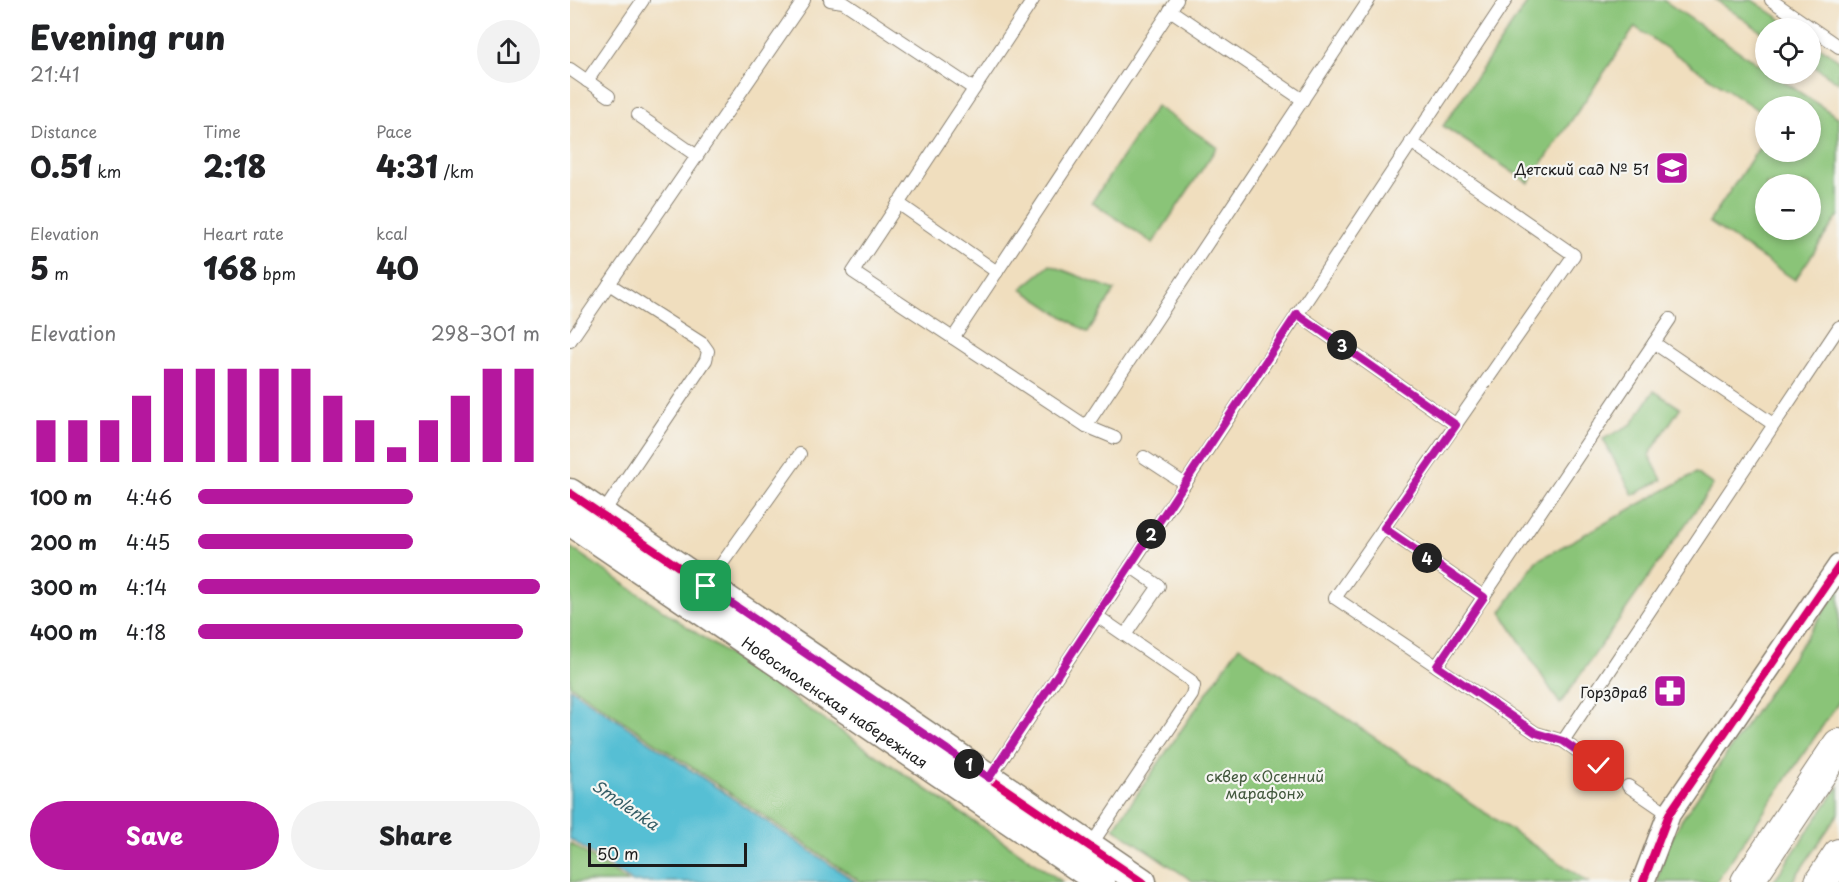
<!DOCTYPE html>
<meta charset="utf-8">
<style>
:root{--surface:#fff;--page:#f2f2f2;--text:#202124;--muted:#757577;--accent:#b5179e}
body{margin:0;font-family:"Playpen Sans",sans-serif;background:var(--page);color:var(--text);height:100vh;display:flex;flex-direction:column;font-size:22px;white-space:nowrap}
*{box-sizing:border-box;margin:0}
p{font-size:20px;color:var(--muted)}
.icon{flex:none;width:33px;height:33px;fill:none;stroke:currentColor;stroke-width:2;stroke-linecap:round;stroke-linejoin:round}
.map{position:relative;flex:1;overflow:hidden}
.side{display:flex;flex-direction:column;background:var(--surface);width:570px}
.side>*{flex:none}
.buttons{position:absolute;left:1185px;top:18px;display:grid;gap:12px}
.buttons a{display:grid;place-items:center;width:66px;height:66px;border-radius:50%;background:var(--surface);box-shadow:0 3px 9px #0003;font-size:30px}
.scale{position:absolute;left:18px;bottom:15px;width:159px;box-sizing:border-box;padding-left:6px;border:3px solid #1c1c1c;border-top:0;font-size:16px;line-height:21px;white-space:nowrap;color:#1c1c1c;-webkit-text-stroke:4px #f6f6f2;paint-order:stroke}
.pin{position:absolute;display:grid;place-items:center;width:51px;height:51px;color:#fff;margin:-26px;border-radius:12px;box-shadow:0 3px 9px #0006}
.km{position:absolute;width:30px;height:30px;margin:-15px;border-radius:50%;background:#222;color:#fff;font-size:16px;line-height:30px;text-align:center}
.round{display:grid;place-items:center;flex:none;width:63px;height:63px;border-radius:32px;background:var(--page)}
.headline{display:flex;align-items:center;justify-content:space-between;height:102px;padding:0 30px}
h1{font-size:33px;font-weight:800;line-height:45px}
.stats{display:grid;grid-template-columns:repeat(3,1fr);gap:9px;height:102px;padding:6px 30px}
.stats div{display:grid;align-content:center}
.stats b{font-size:30px;font-weight:800}
.stats small{font-size:16px;font-weight:400}
.stats p{font-size:16px}
.chart{height:168px;padding:12px 30px}
.chart p{display:flex;justify-content:space-between}
.chart svg{width:100%;height:108px;margin-top:6px;stroke:var(--accent);stroke-width:6}
.primary-button{display:flex;gap:12px;margin-top:auto;padding:12px 30px}
.primary-button a{flex:1;height:69px;border-radius:36px;background:var(--accent);color:#fff;font-size:24px;font-weight:800;line-height:69px;text-align:center}
.primary-button a+a{background:var(--page);color:var(--text)}
ul{padding:0 30px;list-style:none;font-size:20px}
li{display:grid;grid-template-columns:96px 72px 1fr;align-items:center;height:45px}
li i{height:15px;border-radius:8px;background:var(--accent)}
main{display:flex;flex:1;min-height:0}
.map>svg:first-child{display:block}
.green{fill:#8ac478;stroke:#53704a;stroke-width:1.5;fill-rule:evenodd}
.water{fill:#57bfd4;stroke:#3a6e78;stroke-width:1.5}
.lines{fill:none;stroke-linecap:round;stroke-linejoin:round}
.service-casing{stroke:#867d6d;stroke-width:14}
.minor-casing{stroke:#867d6d;stroke-width:25}
.tertiary-casing{stroke:#867d6d;stroke-width:31}
.secondary-casing{stroke:#867d6d;stroke-width:34}
.service{stroke:#fff;stroke-width:12}
.minor{stroke:#fff;stroke-width:22}
.tertiary{stroke:#fff;stroke-width:28}
.secondary{stroke:#fff;stroke-width:32}
.cycleway-casing{stroke:#f6f6f2;stroke-width:11}
.cycleway{stroke:#d6006c;stroke-width:8}
.route-casing{stroke:#fff;stroke-width:12}
.route{stroke:#b5179e;stroke-width:8}
.labels{text-anchor:middle;dominant-baseline:central;stroke-width:4.5;stroke-linejoin:round;paint-order:stroke}
.poi-label{font-size:15px;fill:#1c1c1c;stroke:#f6f6f2;text-anchor:end}
.street-label{font-size:15px;fill:#1c1c1c;stroke:#f6f6f2}
.park-label{font-size:15px;fill:#42573c;stroke:#f6f6f2}
.water-label{font-size:16px;font-style:italic;fill:#345d66;stroke:#f6f6f2}
</style>
<main>
<section class="side">
<div class="headline"><div><h1>Evening run</h1><p>21:41</p></div><a class="round"><svg class="icon" aria-label="share" viewBox="0 0 24 24"><path d="M12 15V3M7 8l5-5 5 5M5 13v7h14v-7"/></svg></a></div>
<div class="stats">
<div><p>Distance</p><b>0.51<small> km</small></b></div>
<div><p>Time</p><b>2:18</b></div>
<div><p>Pace</p><b>4:31<small> /km</small></b></div>
</div>
<div class="stats">
<div><p>Elevation</p><b>5<small> m</small></b></div>
<div><p>Heart rate</p><b>168<small> bpm</small></b></div>
<div><p>kcal</p><b>40</b></div>
</div>
<div class="chart"><p><span>Elevation</span>298–301 m</p>
<svg viewBox="0 0 160 44" preserveAspectRatio="none"><path d="M5 44V27M15 44V27M25 44V27M35 44V17M45 44V6M55 44V6M65 44V6M75 44V6M85 44V6M95 44V17M105 44V27M115 44V38M125 44V27M135 44V17M145 44V6M155 44V6"/></svg>
</div>
<ul>
<li><b>100 m</b>4:46<i style="width:63%"></i></li>
<li><b>200 m</b>4:45<i style="width:63%"></i></li>
<li><b>300 m</b>4:14<i style="width:100%"></i></li>
<li><b>400 m</b>4:18<i style="width:95%"></i></li>
</ul>
<div class="primary-button"><a>Save</a><a>Share</a></div>
</section>
<div class="map">
<svg width="1269" height="882" viewBox="0 0 1269 882">
<rect width="100%" height="100%" fill="#f6f6f2"/>
<filter id="ink" filterUnits="userSpaceOnUse"><feTurbulence type="fractalNoise" baseFrequency=".0167" numOctaves="2"/><feDisplacementMap in="SourceGraphic" scale="12" xChannelSelector="R" yChannelSelector="G"/><feConvolveMatrix kernelMatrix="1 2 1 2 8 2 1 2 1" color-interpolation-filters="sRGB"/></filter>
<filter id="wash" filterUnits="userSpaceOnUse"><feTurbulence type="fractalNoise" baseFrequency=".008" numOctaves="4" result="noise"/><feDisplacementMap in="SourceGraphic" scale="24" xChannelSelector="R" yChannelSelector="G"/><feGaussianBlur stdDeviation="1.35" result="paint"/><feColorMatrix in="noise" values="0 0 0 0 0 0 0 0 0 0 0 0 0 0 0 0 0 1.4 0 .05"/><feComposite in="paint" operator="in"/></filter>
<g filter="url(#wash)">
<rect width="100%" height="100%" fill="#f0debe"/>
<g class="green">
<path d="M959,0H1093L1195,69L1196,74H1202L1269,118V215L1225,280L1139,222L1195,139L1196,152H1240V106H1196L1195,115L1065,27L959,183L873,126ZM1196,184H1240V230H1196Z"/>
<polygon points="1146,0 1182,0 1224,28 1196,28 1195,34"/>
<polygon points="1246,44 1269,60 1269,83 1241,64 1241,52"/>
<polygon points="586,106 647,147 583,243 522,202"/>
<polygon points="480,265 545,290 518,333 451,289"/>
<polygon points="1084,391 1110,408 1079,455 1092,480 1063,495 1033,439 1062,424"/>
<polygon points="1126,473 1143,485 990,704 931,612 966,561"/>
<polygon points="0,547 493,882 291,882 0,685"/>
<polygon points="1269,589 1269,702 1146,882 1087,882 1095,851 1111,821"/>
<polygon points="669,646 1018,882 624,882 544,828"/>
<polygon points="1269,786 1269,813 1222,882 1203,882"/>
<polygon points="0,843 58,882 0,882"/>
</g>
<polygon class="water" points="0,688 286,882 63,882 0,839"/>
</g>
<g filter="url(#ink)">
<g class="lines">
<defs>
<g id="service">
<polyline points="260,0 273,2 404,89"/>
<polyline points="463,0 283,272 516,426 545,438"/>
<polyline points="1201,0 1269,47"/>
<polyline points="600,10 733,100"/>
<polyline points="0,69 39,96"/>
<polyline points="17,81 73,0"/>
<polyline points="68,115 127,156"/>
<polyline points="841,142 1004,255 765,598 966,733 993,741 1029,766"/>
<polyline points="328,203 427,272"/>
<polyline points="727,314 886,425"/>
<polyline points="383,338 607,0"/>
<polyline points="0,341 234,0"/>
<polyline points="1084,343 1203,424"/>
<polyline points="516,426 799,0"/>
<polyline points="574,457 615,484"/>
<polyline points="31,516 136,360 138,351 133,344 39,284"/>
<polyline points="814,528 914,597"/>
<polyline points="136,586 230,454"/>
<polyline points="555,635 589,586 560,566"/>
<polyline points="867,666 1100,319"/>
<polyline points="993,741 1269,327"/>
<polyline points="419,779 936,0"/>
<polyline points="1058,786 1099,814"/>
<polyline points="519,848 622,695 624,686 620,680 527,616"/>
</g>
<polyline id="minor" points="1073,882 1099,814 1269,566"/>
<g id="tertiary">
<polyline points="0,493 572,882"/>
<path id="s1" d="M0,521L531,882"/>
</g>
<g id="secondary">
<polyline points="1177,882 1269,745"/>
<polyline points="1251,882 1269,855"/>
</g>
</defs>
<use href="#service" class="service-casing"/>
<use href="#minor" class="minor-casing"/>
<use href="#tertiary" class="tertiary-casing"/>
<use href="#secondary" class="secondary-casing"/>
<use href="#service" class="service"/>
<use href="#minor" class="minor"/>
<use href="#tertiary" class="tertiary"/>
<use href="#secondary" class="secondary"/>
<defs>
<g id="cycleway">
<polyline points="0,493 572,882"/>
<polyline points="1073,882 1099,814 1269,566"/>
</g>
</defs>
<use href="#cycleway" class="cycleway-casing"/>
<use href="#cycleway" class="cycleway"/>
</g>
</g>
<g class="lines" filter="url(#ink)">
<defs>
<polyline id="route" points="136,586 419,778 727,314 886,425 814,528 914,597 867,666 966,733 993,741 1029,766"/>
</defs>
<use href="#route" class="route-casing"/>
<use href="#route" class="route"/>
</g>
<defs>
<symbol id="school-square" viewBox="-11 -11 22 22"><rect x="-9" y="-9" width="18" height="18" rx="4" fill="#b5179e" stroke="#f6f6f2"/><path d="M0-5L7-2L0 1L-7-2ZM-4 1L0 2.5L4 1V4Q0 6-4 4Z" fill="#fff"/></symbol>
<symbol id="pharmacy-square" viewBox="-11 -11 22 22"><rect x="-9" y="-9" width="18" height="18" rx="4" fill="#b5179e" stroke="#f6f6f2"/><path d="M-2-6h4v4h4v4h-4v4h-4v-4h-4v-4h4Z" fill="#fff"/></symbol>
</defs>
<g fill-rule="evenodd">
<use href="#school-square" x="1083" y="149" width="38" height="38"/>
<use href="#pharmacy-square" x="1081" y="672" width="38" height="38"/>
</g>
<g class="labels">
<g class="poi-label">
<text x="1079" y="168">Детский сад № 51</text>
<text x="1077" y="691">Горздрав</text>
</g>
<g class="street-label">
<text stroke="none"><textPath href="#s1" startOffset="321">Новосмоленская набережная</textPath></text>
</g>
<g class="park-label">
<text x="695" y="775">сквер «Осенний<tspan x="695" dy="17">марафон»</tspan></text>
</g>
<g class="water-label">
<text transform="translate(56 804) rotate(34)">Smolenka</text>
</g>
</g>
</svg>
<div class="buttons">
<a><svg class="icon" aria-label="locate" viewBox="0 0 24 24"><circle cx="12" cy="12" r="6"/><path d="M12 2v4M12 18v4M2 12h4M18 12h4"/></svg></a>
<a>+</a>
<a>−</a>
</div>
<div class="scale">50 m</div>
<div class="pin" style="left:136px;top:586px;background:#1e9e55"><svg class="icon" aria-label="arrive" viewBox="0 0 24 24"><path d="M6 21V4h12l-3 4 3 4H6"/></svg></div>
<div class="pin" style="left:1029px;top:766px;background:#d93025"><svg class="icon" aria-label="check" viewBox="0 0 24 24"><path d="M5 12l5 5 9-10"/></svg></div>
<b class="km" style="left:399px;top:764px">1</b>
<b class="km" style="left:581px;top:534px">2</b>
<b class="km" style="left:772px;top:345px">3</b>
<b class="km" style="left:857px;top:558px">4</b>
</div>
</main>
